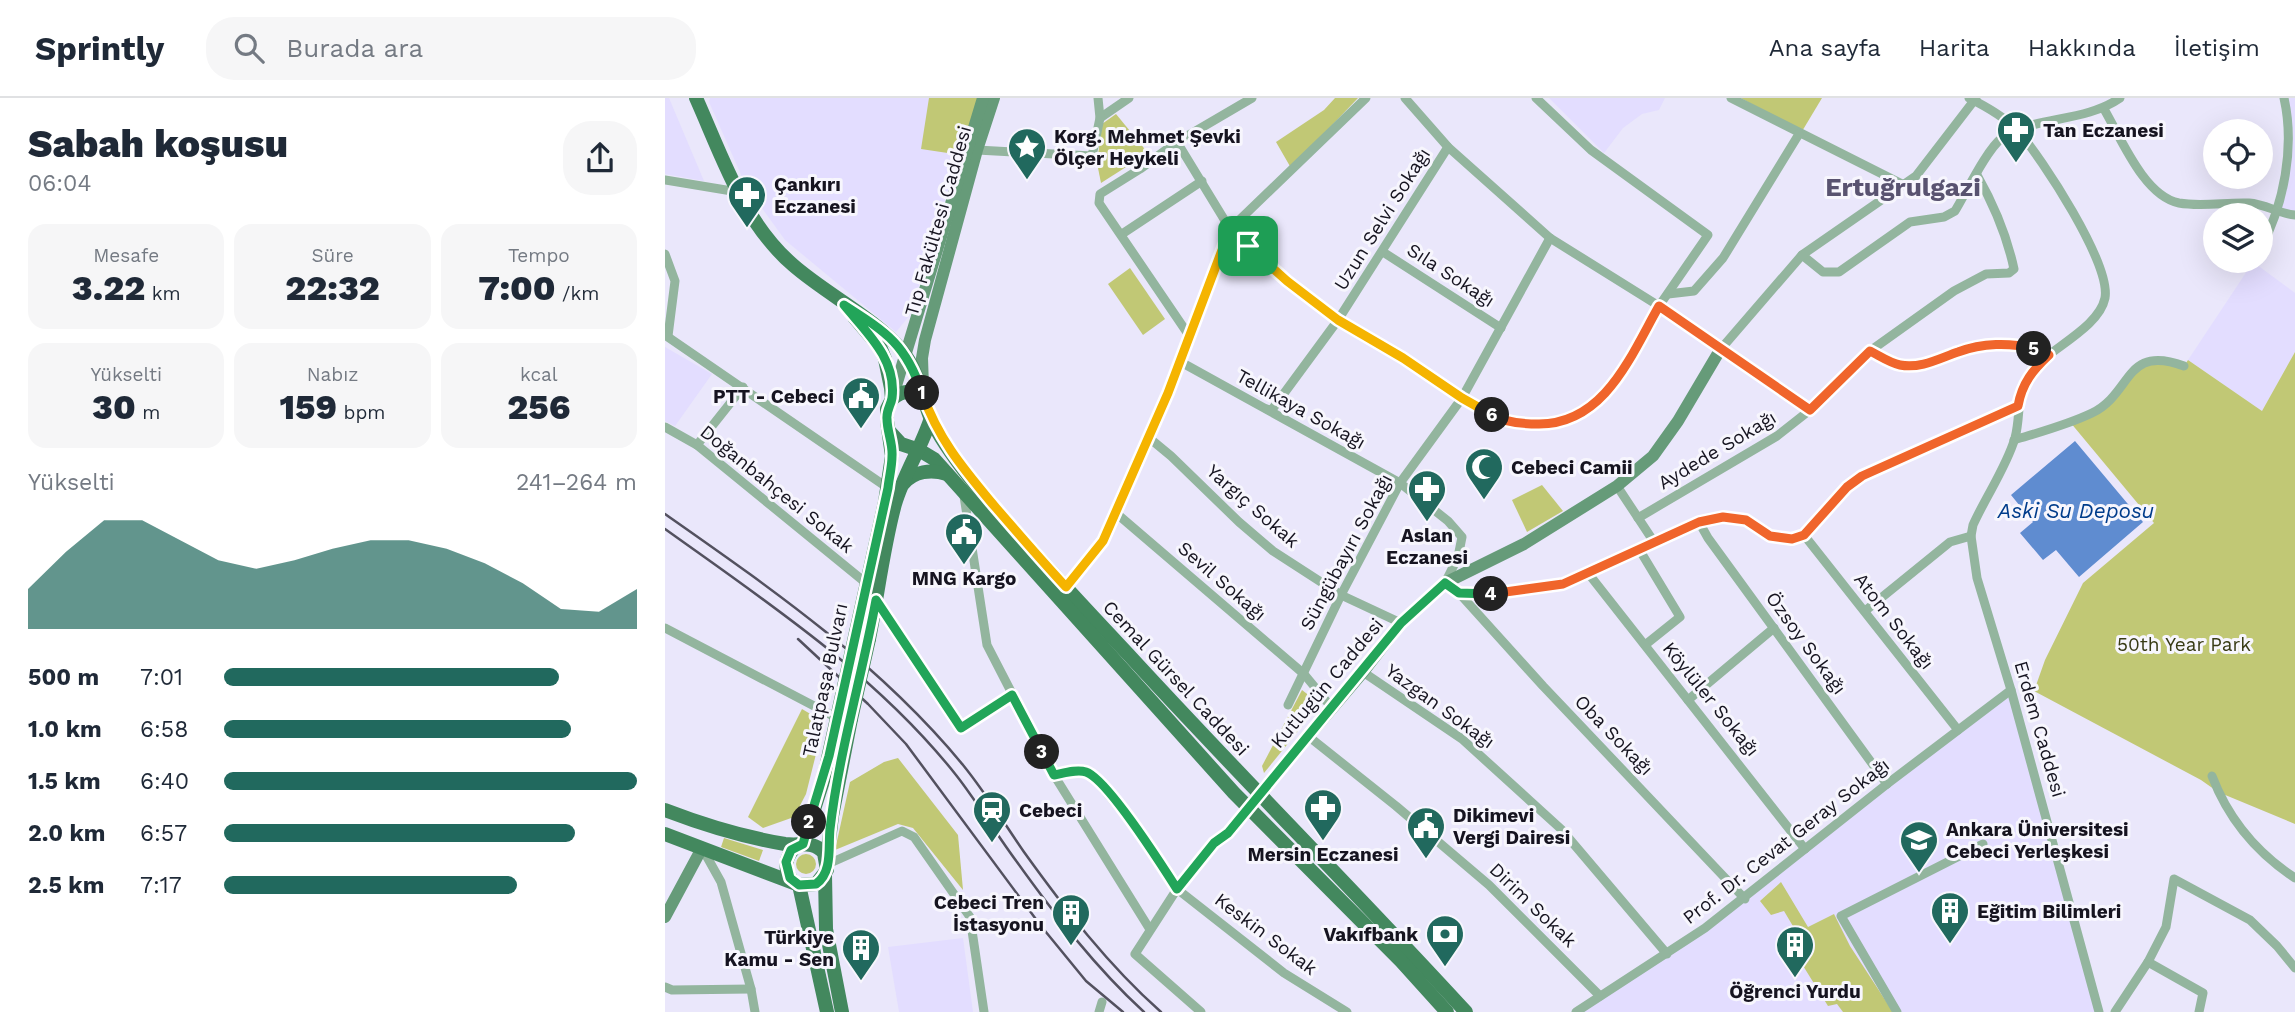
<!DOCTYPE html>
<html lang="tr">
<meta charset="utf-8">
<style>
:root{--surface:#fff;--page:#f6f6f7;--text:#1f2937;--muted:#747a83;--line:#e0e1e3;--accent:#21695e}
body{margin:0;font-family:"Work Sans",sans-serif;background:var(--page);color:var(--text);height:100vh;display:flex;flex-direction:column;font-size:26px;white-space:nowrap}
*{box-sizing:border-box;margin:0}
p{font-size:23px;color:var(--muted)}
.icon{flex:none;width:38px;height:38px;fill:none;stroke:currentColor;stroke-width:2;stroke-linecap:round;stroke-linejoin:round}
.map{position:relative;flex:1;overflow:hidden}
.panel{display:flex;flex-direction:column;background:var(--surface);width:665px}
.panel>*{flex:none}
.tools{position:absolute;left:1538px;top:21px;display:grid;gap:14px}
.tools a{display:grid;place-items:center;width:70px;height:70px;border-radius:50%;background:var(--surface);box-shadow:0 7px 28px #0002;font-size:35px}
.pin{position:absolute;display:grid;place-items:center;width:60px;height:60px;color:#fff;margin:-30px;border-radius:14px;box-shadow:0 4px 10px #0006}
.km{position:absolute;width:35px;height:35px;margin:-18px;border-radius:50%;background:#222;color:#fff;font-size:19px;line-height:35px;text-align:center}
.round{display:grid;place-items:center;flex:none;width:74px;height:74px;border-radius:28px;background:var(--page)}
.summary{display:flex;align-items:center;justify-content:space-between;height:119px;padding:0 28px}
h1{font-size:38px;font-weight:800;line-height:52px}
.metrics{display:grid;grid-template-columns:repeat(3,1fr);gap:10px;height:119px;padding:7px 28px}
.metrics div{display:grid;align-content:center;border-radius:18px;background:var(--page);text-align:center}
.metrics b{font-size:35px;font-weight:800}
.metrics small{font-size:19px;font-weight:400}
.metrics p{font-size:19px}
.chart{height:196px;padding:14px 28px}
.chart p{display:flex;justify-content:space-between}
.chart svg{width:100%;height:126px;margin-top:7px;fill:var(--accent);opacity:.7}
ul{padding:0 28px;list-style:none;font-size:23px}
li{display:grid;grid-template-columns:112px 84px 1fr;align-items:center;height:52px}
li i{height:18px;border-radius:9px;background:var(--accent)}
header{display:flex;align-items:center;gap:42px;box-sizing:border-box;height:98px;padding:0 35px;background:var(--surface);border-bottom:2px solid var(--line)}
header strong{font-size:33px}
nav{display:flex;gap:38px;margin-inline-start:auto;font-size:24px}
.search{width:490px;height:63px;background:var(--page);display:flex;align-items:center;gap:18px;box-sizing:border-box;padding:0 24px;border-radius:28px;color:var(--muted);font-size:26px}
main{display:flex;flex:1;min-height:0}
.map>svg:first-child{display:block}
.built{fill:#e3ddff}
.green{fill:#c1c875}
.water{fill:#5f8cd0}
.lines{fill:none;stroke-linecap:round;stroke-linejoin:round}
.street{stroke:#93b59e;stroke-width:9}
.secondary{stroke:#669b79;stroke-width:12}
.primary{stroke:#43885e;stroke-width:14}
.rail{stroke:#53515f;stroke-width:2.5}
.primary-bridge{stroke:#43885e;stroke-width:14}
.split-1-casing{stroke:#fff;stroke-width:14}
.split-2-casing{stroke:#fff;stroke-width:14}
.split-3-casing{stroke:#fff;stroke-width:14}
.split-4-casing{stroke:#fff;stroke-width:14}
.split-5-casing{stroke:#fff;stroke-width:14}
.split-6-casing{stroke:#fff;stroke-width:14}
.split-7-casing{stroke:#fff;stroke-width:14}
.split-1{stroke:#f5b400;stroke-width:9}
.split-2{stroke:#22a559;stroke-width:9}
.split-3{stroke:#22a559;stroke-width:9}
.split-4{stroke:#22a559;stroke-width:9}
.split-5{stroke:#f0652b;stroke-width:9}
.split-6{stroke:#f0652b;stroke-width:9}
.split-7{stroke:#f5b400;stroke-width:9}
.labels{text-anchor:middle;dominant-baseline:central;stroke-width:6;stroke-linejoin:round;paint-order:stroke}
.poi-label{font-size:19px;font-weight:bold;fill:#161420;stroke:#f7f6fd;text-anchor:start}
.street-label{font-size:19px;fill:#161420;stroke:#f7f6fd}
.park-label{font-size:19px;fill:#383b15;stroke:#f7f6fd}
.water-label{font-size:21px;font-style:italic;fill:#003c8b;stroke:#f7f6fd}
.district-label{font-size:26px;font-weight:bold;fill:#595370;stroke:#f7f6fd}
</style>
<header>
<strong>Sprintly</strong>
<div class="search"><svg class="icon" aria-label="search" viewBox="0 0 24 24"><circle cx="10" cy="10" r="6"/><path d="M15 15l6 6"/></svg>Burada ara</div>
<nav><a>Ana sayfa</a><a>Harita</a><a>Hakkında</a><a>İletişim</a></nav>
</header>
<main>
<section class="panel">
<div class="summary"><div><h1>Sabah koşusu</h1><p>06:04</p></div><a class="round"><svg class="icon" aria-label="share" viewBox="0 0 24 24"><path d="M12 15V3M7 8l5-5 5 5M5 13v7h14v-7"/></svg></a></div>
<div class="metrics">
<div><p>Mesafe</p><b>3.22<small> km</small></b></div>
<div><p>Süre</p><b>22:32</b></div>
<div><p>Tempo</p><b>7:00<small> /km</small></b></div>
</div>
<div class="metrics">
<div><p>Yükselti</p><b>30<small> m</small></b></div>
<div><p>Nabız</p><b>159<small> bpm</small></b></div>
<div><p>kcal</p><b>256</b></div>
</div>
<div class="chart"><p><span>Yükselti</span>241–264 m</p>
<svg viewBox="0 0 160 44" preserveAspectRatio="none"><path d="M0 44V30L10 17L20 6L30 6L40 13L50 20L60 23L70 20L80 16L90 13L100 13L110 16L120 21L130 28L140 37L150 38L160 30V44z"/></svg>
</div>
<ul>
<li><b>500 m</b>7:01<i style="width:81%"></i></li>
<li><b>1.0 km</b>6:58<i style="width:84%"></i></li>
<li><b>1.5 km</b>6:40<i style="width:100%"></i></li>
<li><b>2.0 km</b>6:57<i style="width:85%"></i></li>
<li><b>2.5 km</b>7:17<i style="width:71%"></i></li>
</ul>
</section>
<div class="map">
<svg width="1630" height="914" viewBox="0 0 1630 914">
<rect width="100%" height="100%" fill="#eae7fb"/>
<g class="built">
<polygon points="0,0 4,0 39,83 0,76"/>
<polygon points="45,0 311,0 245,217 231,234 120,142 81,88 44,4"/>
<polygon points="884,0 1000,0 994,12 977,16 958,30 939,55"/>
<polygon points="1619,0 1630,0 1630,117 1611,112 1620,79"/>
<polygon points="1588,164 1630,195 1630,254 1597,313 1523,262"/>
<polygon points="0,249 47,276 10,328 0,323"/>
<polygon points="1346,592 1434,914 911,914 1002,856"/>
<polygon points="298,840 308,914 234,914 223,849"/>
</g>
<g class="green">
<polygon points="264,0 313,0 296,57 256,51"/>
<polygon points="670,0 693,0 626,70 611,44 659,12"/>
<polygon points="1076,0 1157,0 1136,35"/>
<polygon points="451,16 483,55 436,85 432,65 437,26"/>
<polygon points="465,170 500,221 478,237 443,186"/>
<polygon points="1630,254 1630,726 1553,694 1536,682 1369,593 1380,562 1418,485 1489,425 1405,324 1428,314 1474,267 1489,261 1519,268 1523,262 1597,313"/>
<polygon points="877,387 898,413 862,434 847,402"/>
<polygon points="637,592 655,606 599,675 597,668"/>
<polygon points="137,611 159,624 141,696 129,719 98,730 83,719"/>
<polygon points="233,660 293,737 298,792 248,730 233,726 170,752 185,684 219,664"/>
<polygon points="59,740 98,752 94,763 56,749"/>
<circle cx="141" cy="766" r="10"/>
<polygon points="1116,784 1143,829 1169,816 1185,848 1228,914 1178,914 1172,906 1163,908 1127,850 1129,845 1135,840 1119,813 1106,817 1095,803"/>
</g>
<polygon class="water" points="1410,343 1478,424 1414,479 1391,452 1378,462 1355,435 1368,424 1346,397"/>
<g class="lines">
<g class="street">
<polyline points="740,0 783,49 885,140 994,208 1043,137 926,52 871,0"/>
<polyline points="1066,0 1237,86"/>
<path d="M1304,0C1320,8 1340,19 1353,33C1377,60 1446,166 1440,200C1434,229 1388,249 1369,270C1349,295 1357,313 1350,340C1341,370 1321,398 1308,427L1306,438L1312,480L1346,592L1434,914"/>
<path d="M1439,11C1456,40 1479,98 1514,105C1537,109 1561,104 1584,105C1601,106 1614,116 1630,117"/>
<polyline points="435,20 464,0"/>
<polyline points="512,44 565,131 622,183 673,222 738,260 797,300 835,322 861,326 879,326 903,323 923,312 951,284 994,208 1145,312"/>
<polyline points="312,52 427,58 435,20 433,0"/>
<polyline points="0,82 73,94"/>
<polyline points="457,136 537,83"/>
<path d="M1596,150C1619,106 1630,49 1619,0"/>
<polyline points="718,154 836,230"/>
<polyline points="0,156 10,183 3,238"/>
<path d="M1137,157L1158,174H1174L1245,124L1279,119L1290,113C1301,95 1322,51 1337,40C1368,18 1419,25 1455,0"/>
<polyline points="1588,164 1589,163"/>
<polyline points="1003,196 1029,193 1058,160 1134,36"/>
<polyline points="523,236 434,105 435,96 475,71 512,44 587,0"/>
<polyline points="0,237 223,390"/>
<polyline points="1055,252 1137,157 1251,78 1311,0"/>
<path d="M1205,253C1215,258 1225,265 1235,267C1263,272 1288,253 1314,248C1338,243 1362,249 1384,256"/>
<polyline points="514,263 735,385 783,423 797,439 793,459 780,485 794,495 816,497 898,486 1034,424 1058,419 1081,422 1105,438 1127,441 1139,437 1182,389 1197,378 1353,308"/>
<polyline points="602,311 606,313 673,222 783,49"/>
<polyline points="0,329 32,347 201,485"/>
<polyline points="483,339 506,358 574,424 608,453 676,497 736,525"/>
<path d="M1349,342C1375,334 1402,327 1427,315C1468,295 1459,246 1519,268"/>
<polyline points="32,347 78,289"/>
<polyline points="952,388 989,444"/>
<polyline points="299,398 322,547 389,677 484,830"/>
<polyline points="451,415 639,576 667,610"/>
<path d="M973,420L1112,338L1145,312L1205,253L1289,193L1321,176L1344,175L1349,171C1342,138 1329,107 1312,77"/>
<polyline points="1034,424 1043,440 1222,686"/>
<polyline points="1139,437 1293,632"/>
<polyline points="974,451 1015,519 980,547"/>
<polyline points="923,475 1140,751"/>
<polyline points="401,489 438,443 503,295 565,131 701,0"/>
<polyline points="794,495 878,588 1080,801"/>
<polyline points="211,502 297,630 347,597"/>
<polyline points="1200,513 1285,444 1306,438"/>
<polyline points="0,530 172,620"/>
<polyline points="698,574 797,641 896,731 1002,856"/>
<polyline points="1023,602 1109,530"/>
<polyline points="623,607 676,497 735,385 797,300 885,140"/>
<polyline points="643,638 731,708 824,787 935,898"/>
<polyline points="389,677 419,673 427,677 482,743 512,791 619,875 682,914"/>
<path d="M1547,678C1563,720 1592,755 1630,780"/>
<polyline points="37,750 56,784 86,891 90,914"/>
<polyline points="163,766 237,733 249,739 305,819 319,914"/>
<polyline points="1483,864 1538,895 1534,914"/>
<polyline points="0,889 7,892 86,891"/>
<polyline points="434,914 437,904"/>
<polyline points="536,914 470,856 512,791 549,745 563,735 583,709"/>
<polyline points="911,914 1040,830 1222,686 1346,592"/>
<polyline points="1232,914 1176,818 1318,746"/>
<polyline points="1450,914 1483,864 1501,829 1509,781 1585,822 1612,848 1630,870"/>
</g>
<g class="secondary">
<polyline points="258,289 257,260 260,242 312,52 329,0"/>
<polyline points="227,301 318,0"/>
<polyline points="583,709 698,574 736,525 780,485 859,446 952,388 988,358 1013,323 1055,252"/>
<polyline points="0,819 37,750"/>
</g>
<g class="primary">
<path d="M31,0C57,58 78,124 128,167C161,196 210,220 237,253C253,272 256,296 265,319C275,341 290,361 305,380C355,441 409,499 463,556C574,677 690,793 801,914"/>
<polyline points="189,219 216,251 220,261 226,290 227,301 222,311 222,323 227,358 220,404 191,534"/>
<path d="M227,301C238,292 247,291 259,300"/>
<polyline points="224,333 236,346 254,352 269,361 569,695 736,863 782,914"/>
<path d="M238,386C249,373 266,371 282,376"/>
<path d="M204,541C213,496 218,450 230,406C239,376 256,350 266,320"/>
<path d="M0,712C39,727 78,739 120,746C135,748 148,742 159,755L162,772L151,786L134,787L0,736"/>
<polyline points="138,746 158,683 172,620"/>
<polyline points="162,760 167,718 186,621"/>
<polyline points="160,777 161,831 177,914"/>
<path d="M129,784C118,773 119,758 132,748"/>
<polyline points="134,787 162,914"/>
</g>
<g class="rail">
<path d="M0,416C107,491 214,565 298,667C320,694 339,725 359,754C400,811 443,867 496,914"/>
<path d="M0,431C102,504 212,577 291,677C313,705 331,736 352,764C390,817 431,870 479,914"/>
<polyline points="133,541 203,606 241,646 376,828 421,883 458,914"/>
</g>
<g class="primary-bridge">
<polyline points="172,620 191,534"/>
<polyline points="186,621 204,541"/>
</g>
</g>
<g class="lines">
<defs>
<path id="split-1" d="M257,295C273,340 296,368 326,404C351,433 375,461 401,489L438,443L503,295L565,131L583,148"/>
<path id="split-2" d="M144,724L164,658L223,390C224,380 227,369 227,358C228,346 222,333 222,321C221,313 226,307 227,300C232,261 201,234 179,207C221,234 241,246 257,295"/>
<path id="split-3" d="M144,724L138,746L126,752L121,764L125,780L134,787L151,786C168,774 163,749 165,731C174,654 197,578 211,502L296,630L347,597L377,654"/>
<path id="split-4" d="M377,654L389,677C399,675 412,671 421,674C442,681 498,769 512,791L549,745L563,735L736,525L780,485L794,495L826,496"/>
<path id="split-5" d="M826,496L898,486L1034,424L1058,419L1081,422L1105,438L1127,441L1139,437L1182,389L1197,378L1353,308C1357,285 1368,272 1384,257L1369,251"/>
<path id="split-6" d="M827,317C841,325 858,326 874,326C940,326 966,257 994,208L1145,312L1205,253C1215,258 1225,265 1235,267C1256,271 1275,260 1293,254C1317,245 1345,244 1369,251"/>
<polyline id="split-7" points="583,148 622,183 673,222 738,260 797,300 827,317"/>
</defs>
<use href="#split-1" class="split-1-casing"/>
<use href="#split-2" class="split-2-casing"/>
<use href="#split-3" class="split-3-casing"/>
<use href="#split-4" class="split-4-casing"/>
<use href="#split-5" class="split-5-casing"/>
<use href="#split-6" class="split-6-casing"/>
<use href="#split-7" class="split-7-casing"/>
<use href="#split-1" class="split-1"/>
<use href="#split-2" class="split-2"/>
<use href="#split-3" class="split-3"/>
<use href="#split-4" class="split-4"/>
<use href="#split-5" class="split-5"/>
<use href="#split-6" class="split-6"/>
<use href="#split-7" class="split-7"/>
</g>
<defs>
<symbol id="pharmacy-pin" viewBox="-11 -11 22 30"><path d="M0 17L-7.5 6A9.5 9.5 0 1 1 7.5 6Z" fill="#21695e" stroke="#f7f6fd"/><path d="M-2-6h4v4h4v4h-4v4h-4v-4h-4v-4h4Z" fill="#fff"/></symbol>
<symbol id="sight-pin" viewBox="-11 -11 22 30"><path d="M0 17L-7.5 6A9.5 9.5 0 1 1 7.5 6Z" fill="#21695e" stroke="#f7f6fd"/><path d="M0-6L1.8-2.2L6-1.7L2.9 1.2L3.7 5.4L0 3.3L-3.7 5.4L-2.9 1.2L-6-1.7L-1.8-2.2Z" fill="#fff"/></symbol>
<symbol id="civic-pin" viewBox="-11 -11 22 30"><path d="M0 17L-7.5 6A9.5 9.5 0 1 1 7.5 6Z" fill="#21695e" stroke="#f7f6fd"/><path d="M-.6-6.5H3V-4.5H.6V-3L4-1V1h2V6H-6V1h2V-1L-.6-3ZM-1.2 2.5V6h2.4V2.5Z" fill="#fff"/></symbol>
<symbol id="mosque-pin" viewBox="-11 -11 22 30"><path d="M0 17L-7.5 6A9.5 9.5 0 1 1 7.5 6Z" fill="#21695e" stroke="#f7f6fd"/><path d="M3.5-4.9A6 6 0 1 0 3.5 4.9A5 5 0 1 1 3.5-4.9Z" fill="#fff"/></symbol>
<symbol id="station-pin" viewBox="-11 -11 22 30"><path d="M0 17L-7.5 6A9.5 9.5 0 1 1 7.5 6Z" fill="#21695e" stroke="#f7f6fd"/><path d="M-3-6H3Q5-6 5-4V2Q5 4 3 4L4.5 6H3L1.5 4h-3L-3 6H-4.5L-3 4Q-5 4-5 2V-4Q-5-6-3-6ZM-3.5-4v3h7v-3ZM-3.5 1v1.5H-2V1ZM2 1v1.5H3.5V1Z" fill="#fff"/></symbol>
<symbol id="university-pin" viewBox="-11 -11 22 30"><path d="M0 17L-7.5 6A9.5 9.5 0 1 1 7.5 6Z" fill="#21695e" stroke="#f7f6fd"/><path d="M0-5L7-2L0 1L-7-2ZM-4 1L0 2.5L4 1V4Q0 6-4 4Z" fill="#fff"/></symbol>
<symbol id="building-pin" viewBox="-11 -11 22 30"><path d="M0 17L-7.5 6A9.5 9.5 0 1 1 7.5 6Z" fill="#21695e" stroke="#f7f6fd"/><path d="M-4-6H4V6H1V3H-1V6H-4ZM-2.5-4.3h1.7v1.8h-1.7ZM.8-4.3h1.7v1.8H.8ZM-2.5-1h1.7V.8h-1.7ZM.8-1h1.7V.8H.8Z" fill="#fff"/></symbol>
<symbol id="bank-pin" viewBox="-11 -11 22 30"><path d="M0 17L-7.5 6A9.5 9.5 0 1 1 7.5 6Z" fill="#21695e" stroke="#f7f6fd"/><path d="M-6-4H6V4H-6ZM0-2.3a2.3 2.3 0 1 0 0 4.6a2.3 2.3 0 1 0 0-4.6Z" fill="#fff"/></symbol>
</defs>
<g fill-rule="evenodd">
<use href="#pharmacy-pin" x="1329" y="10" width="44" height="60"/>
<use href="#sight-pin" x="340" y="27" width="44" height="60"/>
<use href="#pharmacy-pin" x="60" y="75" width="44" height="60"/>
<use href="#civic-pin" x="174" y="276" width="44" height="60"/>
<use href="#mosque-pin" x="797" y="347" width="44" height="60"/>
<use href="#pharmacy-pin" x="740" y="369" width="44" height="60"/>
<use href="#civic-pin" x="277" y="412" width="44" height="60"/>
<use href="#pharmacy-pin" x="636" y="688" width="44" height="60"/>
<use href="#station-pin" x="305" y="690" width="44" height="60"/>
<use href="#civic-pin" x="739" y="706" width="44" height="60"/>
<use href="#university-pin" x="1232" y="720" width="44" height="60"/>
<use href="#building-pin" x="1263" y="791" width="44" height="60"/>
<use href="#building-pin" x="384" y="793" width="44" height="60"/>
<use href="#bank-pin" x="758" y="814" width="44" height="60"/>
<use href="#building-pin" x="1108" y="825" width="44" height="60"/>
<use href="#building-pin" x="174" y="828" width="44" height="60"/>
</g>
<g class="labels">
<g class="poi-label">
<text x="1378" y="32">Tan Eczanesi</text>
<text x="389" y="38">Korg. Mehmet Şevki<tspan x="389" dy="22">Ölçer Heykeli</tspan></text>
<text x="109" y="86">Çankırı<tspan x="109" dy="22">Eczanesi</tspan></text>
<text x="169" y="298" text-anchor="end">PTT - Cebeci</text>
<text x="846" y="369">Cebeci Camii</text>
<text x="762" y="437" text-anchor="middle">Aslan<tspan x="762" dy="22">Eczanesi</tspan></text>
<text x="299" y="480" text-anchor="middle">MNG Kargo</text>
<text x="354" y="712">Cebeci</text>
<text x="788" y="717">Dikimevi<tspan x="788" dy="22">Vergi Dairesi</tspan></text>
<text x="1281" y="731">Ankara Üniversitesi<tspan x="1281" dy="22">Cebeci Yerleşkesi</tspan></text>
<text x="658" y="756" text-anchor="middle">Mersin Eczanesi</text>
<text x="379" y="804" text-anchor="end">Cebeci Tren<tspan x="379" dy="22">İstasyonu</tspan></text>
<text x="1312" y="813">Eğitim Bilimleri</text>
<text x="753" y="836" text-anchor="end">Vakıfbank</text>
<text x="169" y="839" text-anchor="end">Türkiye<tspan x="169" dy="22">Kamu - Sen</tspan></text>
<text x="1130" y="893" text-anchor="middle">Öğrenci Yurdu</text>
</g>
<g class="street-label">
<text transform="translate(717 121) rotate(-58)">Uzun Selvi Sokağı</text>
<text transform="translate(273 123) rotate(-74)">Tıp Fakültesi Caddesi</text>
<text transform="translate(786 177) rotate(33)">Sıla Sokağı</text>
<text transform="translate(636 311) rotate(29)">Tellikaya Sokağı</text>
<text transform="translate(1052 352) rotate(-31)">Aydede Sokağı</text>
<text transform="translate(112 391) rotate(39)">Doğanbahçesi Sokak</text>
<text transform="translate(588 408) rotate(41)">Yargıç Sokak</text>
<text transform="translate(681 454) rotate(-62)">Süngübayırı Sokağı</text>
<text transform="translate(557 483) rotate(41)">Sevil Sokağı</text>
<text transform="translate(1229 523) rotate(52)">Atom Sokağı</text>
<text transform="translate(1141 545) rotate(54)">Özsoy Sokağı</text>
<text transform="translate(511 580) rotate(47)">Cemal Gürsel Caddesi</text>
<text transform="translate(160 582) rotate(-78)">Talatpaşa Bulvarı</text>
<text transform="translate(662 585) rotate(-50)">Kutlugün Caddesi</text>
<text transform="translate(1046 601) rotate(51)">Köylüler Sokağı</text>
<text transform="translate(775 608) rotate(36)">Yazgan Sokağı</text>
<text transform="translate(1375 631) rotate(74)">Erdem Caddesi</text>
<text transform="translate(949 637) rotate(46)">Oba Sokağı</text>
<text transform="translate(1121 743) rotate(-38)">Prof. Dr. Cevat Geray Sokağı</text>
<text transform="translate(868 807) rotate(44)">Dirim Sokak</text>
<text transform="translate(601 836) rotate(37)">Keskin Sokak</text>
</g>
<g class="park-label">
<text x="1519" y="546">50th Year Park</text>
</g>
<g class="water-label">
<text x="1411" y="412">Aski Su Deposu</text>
</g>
<g class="district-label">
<text x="1238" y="89">Ertuğrulgazi</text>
</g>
</g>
</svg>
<div class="tools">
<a><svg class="icon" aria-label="locate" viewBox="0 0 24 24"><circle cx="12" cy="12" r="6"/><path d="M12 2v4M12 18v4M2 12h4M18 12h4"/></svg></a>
<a><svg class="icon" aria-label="layers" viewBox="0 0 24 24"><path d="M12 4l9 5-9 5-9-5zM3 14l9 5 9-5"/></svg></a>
</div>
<div class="pin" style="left:583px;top:148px;background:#1e9e55"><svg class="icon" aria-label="arrive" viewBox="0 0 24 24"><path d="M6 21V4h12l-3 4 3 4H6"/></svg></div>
<b class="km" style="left:257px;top:295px">1</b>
<b class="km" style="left:144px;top:724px">2</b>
<b class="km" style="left:377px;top:654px">3</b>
<b class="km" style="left:826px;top:496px">4</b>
<b class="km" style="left:1369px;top:251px">5</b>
<b class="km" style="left:827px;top:317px">6</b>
</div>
</main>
